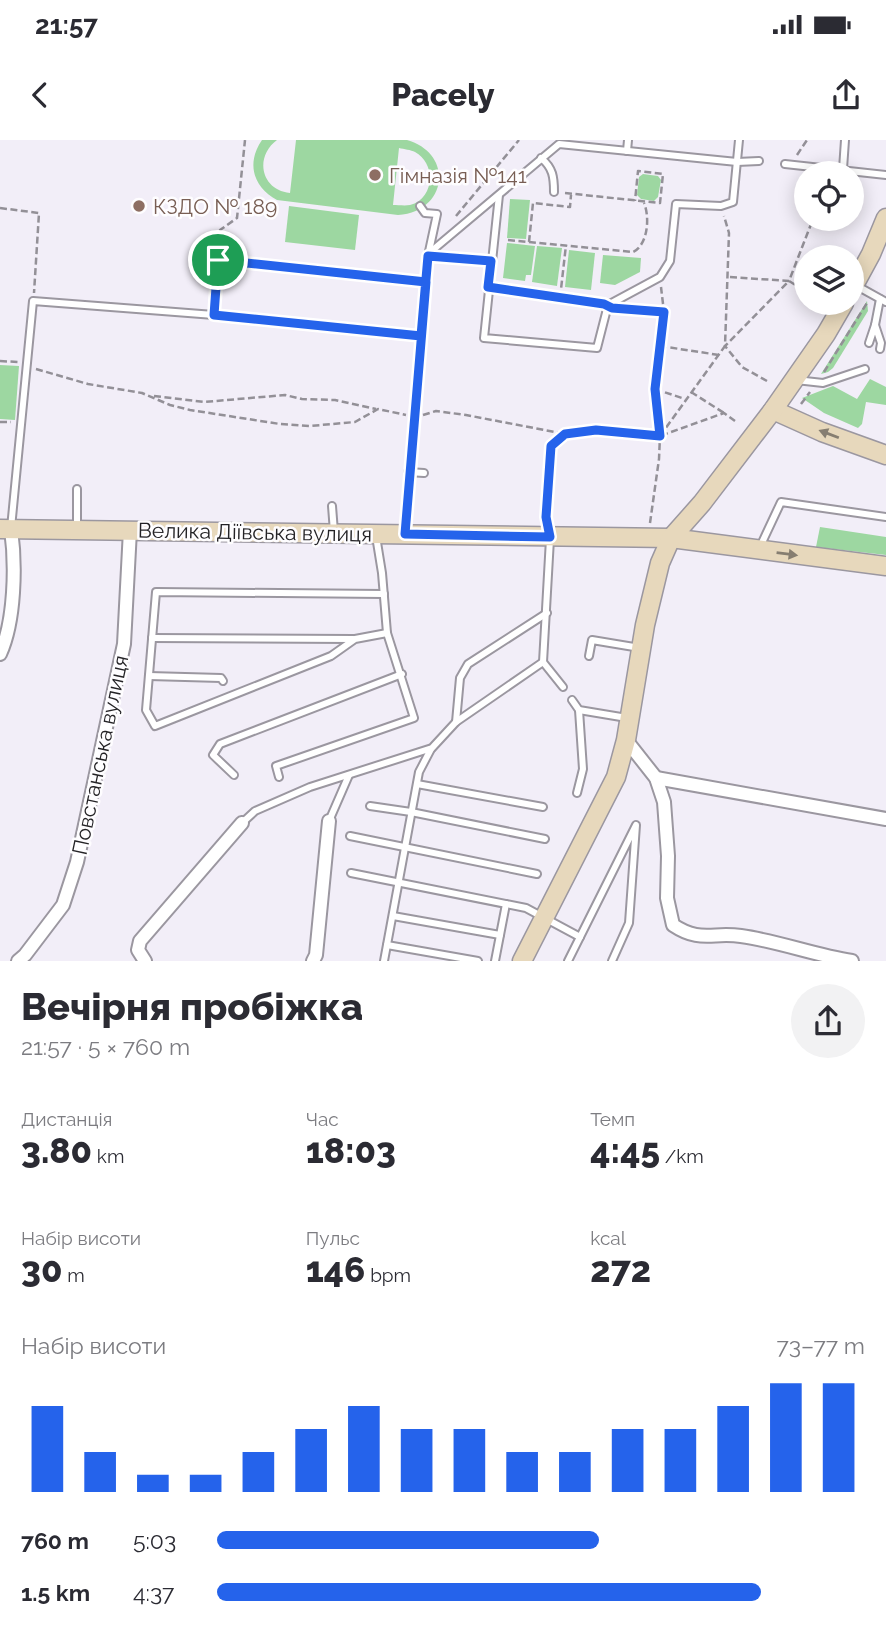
<!DOCTYPE html>
<html lang="uk">
<meta charset="utf-8">
<style>
:root{--surface:#fff;--page:#f2f2f3;--text:#2b2b33;--muted:#7c7c81;--accent:#2563eb}
body{margin:0;font-family:Raleway,sans-serif;background:var(--page);color:var(--text);height:100vh;display:flex;flex-direction:column;font-size:26px;white-space:nowrap}
*{box-sizing:border-box;margin:0}
p{font-size:23px;color:var(--muted)}
.icon{flex:none;width:38px;height:38px;fill:none;stroke:currentColor;stroke-width:2;stroke-linecap:round;stroke-linejoin:round}
.map{position:relative;height:821px;overflow:hidden}
.details{display:flex;flex-direction:column;background:var(--surface);flex:1}
.details>*{flex:none}
.tools{position:absolute;left:794px;top:21px;display:grid;gap:14px}
.tools a{display:grid;place-items:center;width:70px;height:70px;border-radius:50%;background:var(--surface);box-shadow:0 4px 18px #0003;font-size:35px}
.pin{position:absolute;display:grid;place-items:center;width:60px;height:60px;color:#fff;margin:-30px;border:4px solid #fff;border-radius:50%;box-shadow:0 2px 7px #0007}
.round{display:grid;place-items:center;flex:none;width:74px;height:74px;border-radius:37px;background:var(--page)}
.head{display:flex;align-items:center;justify-content:space-between;height:119px;padding:0 21px}
h1{font-size:38px;font-weight:800;line-height:52px}
.figures{display:grid;grid-template-columns:repeat(3,1fr);gap:10px;height:119px;padding:7px 21px}
.figures div{display:grid;align-content:center}
.figures b{font-size:35px;font-weight:800}
.figures small{font-size:19px;font-weight:400}
.figures p{font-size:19px}
.chart{height:196px;padding:14px 21px}
.chart p{display:flex;justify-content:space-between}
.chart svg{width:100%;height:126px;margin-top:7px;stroke:var(--accent);stroke-width:6}
ul{padding:0 21px;list-style:none;font-size:23px}
li{display:grid;grid-template-columns:112px 84px 1fr;align-items:center;height:52px}
li i{height:18px;border-radius:9px;background:var(--accent)}
.status{display:flex;justify-content:space-between;align-items:center;height:49px;padding:0 35px;background:var(--surface);direction:ltr}
.status svg{height:19px;fill:currentColor}
header{display:flex;justify-content:space-between;align-items:center;height:91px;padding:0 21px;background:var(--surface);font-size:32px;font-weight:800}
.map>svg:first-child{display:block}
.green{fill:#9dd7a1;fill-rule:evenodd}
.lines{fill:none;stroke-linecap:round;stroke-linejoin:round}
.lane-casing{stroke:#9b97a0;stroke-width:10}
.street-casing{stroke:#9b97a0;stroke-width:16}
.secondary-casing{stroke:#9b97a0;stroke-width:21}
.path{stroke:#939097;stroke-width:2.5;stroke-dasharray:7 3.5;stroke-linecap:butt}
.lane{stroke:#fff;stroke-width:6}
.street{stroke:#fff;stroke-width:12}
.secondary{stroke:#e7d8bc;stroke-width:18}
.oneway{fill:#867e71}
.route-casing{stroke:#fff;stroke-width:14}
.route{stroke:#2563eb;stroke-width:9}
.education-dot{fill:#8d6e63;stroke:#fefdff;stroke-width:2.5}
.labels{text-anchor:middle;dominant-baseline:central;stroke-width:5;stroke-linejoin:round;paint-order:stroke}
.education-label{font-size:21px;fill:#785e54;stroke:#fefdff;text-anchor:start}
.street-label{font-size:21px;fill:#242326;stroke:#fefdff}
</style>
<div class="status"><b>21:57</b><svg viewBox="0 0 49 12"><path d="M0 12V9h3v3zM5 12V6h3v6zM10 12V3h3v9zM15 12V0h3v12zM26 1h20v11H26zM47 4h2v5h-2z"/></svg></div>
<header><svg class="icon" aria-label="back" viewBox="0 0 24 24"><path d="M15 5l-7 7 7 7"/></svg>Pacely<svg class="icon" aria-label="share" viewBox="0 0 24 24"><path d="M12 15V3M7 8l5-5 5 5M5 13v7h14v-7"/></svg></header>
<div class="map">
<svg width="886" height="821" viewBox="0 0 886 821">
<rect width="100%" height="100%" fill="#f2eef8"/>
<g class="green">
<path d="M262,0H277C254,17 261,50 290,53L296,0H407C455,14 447,72 398,75L277,60C253,47 246,23 262,0ZM399,8C404,9 411,10 415,12C437,24 434,59 410,65C405,66 398,65 393,65Z"/>
<polygon points="643,34 658,36 661,40 658,57 654,61 641,59 637,55 639,37"/>
<polygon points="510,59 530,60 526,99 507,98"/>
<polygon points="289,66 359,75 355,110 285,102"/>
<polygon points="507,103 535,106 531,135 526,135 525,141 503,138"/>
<polygon points="537,106 562,108 557,146 532,142"/>
<polygon points="569,110 595,113 591,150 565,147"/>
<polygon points="603,115 641,118 640,132 615,145 600,143"/>
<polygon points="867,161 868,171 833,228 828,232 821,234"/>
<polygon points="0,225 19,226 15,280 0,279"/>
<polygon points="870,239 886,247 886,265 866,262 862,284 858,288 824,273 802,258 833,246 857,259"/>
<polygon points="820,387 886,397 886,415 816,407"/>
</g>
<g class="lines">
<defs>
<g id="lane">
<polyline points="627,11 628,0"/>
<path d="M541,18C553,28 554,37 554,52"/>
<polyline points="785,24 886,35"/>
<polyline points="843,29 845,0"/>
<polyline points="499,55 484,198 597,208 608,165 660,137 670,121 676,64 721,66 733,62 739,0"/>
<polyline points="420,66 425,73 437,74 428,116 421,196"/>
<polyline points="428,114 559,4 737,22 759,21"/>
<polyline points="857,146 886,162"/>
<polyline points="875,185 881,203 880,209"/>
<polyline points="869,203 875,185 880,159"/>
<polyline points="796,240 823,243 865,229"/>
<polyline points="408,332 424,333"/>
<polyline points="77,349 77,389"/>
<polyline points="332,366 334,392"/>
<polyline points="11,388 33,161 214,175 421,196 405,393"/>
<polyline points="550,399 543,522 563,547"/>
<polyline points="759,409 781,362 886,377"/>
<polyline points="384,454 156,452 146,570 155,586 331,516 355,499 387,493"/>
<polyline points="152,498 353,499"/>
<polyline points="589,516 592,500 640,508"/>
<polyline points="149,536 221,538 223,541"/>
<polyline points="572,560 579,570 627,578"/>
<polyline points="456,582 460,538 468,524 547,473"/>
<polyline points="234,635 213,615 220,604 402,534"/>
<polyline points="279,637 276,626 414,578 387,493 382,433 376,396"/>
<polyline points="417,644 543,667"/>
<polyline points="577,653 583,629 579,570"/>
<polyline points="370,666 411,672 545,699"/>
<polyline points="329,681 349,635"/>
<polyline points="242,683 255,671 310,647 432,608 456,582 543,522"/>
<polyline points="350,696 537,734"/>
<polyline points="351,733 526,768 580,797"/>
<polyline points="393,776 500,795"/>
<polyline points="387,805 478,821"/>
<polyline points="384,821 419,632 431,609"/>
<polyline points="495,821 506,764"/>
<polyline points="568,821 636,685 629,783 612,821"/>
</g>
<g id="street">
<path d="M0,514C15,481 16,425 11,389"/>
<path d="M626,600L656,638L664,662L668,716L667,758L673,785C700,803 712,792 741,796C778,801 814,815 852,821"/>
<polyline points="656,638 886,679"/>
<polyline points="18,821 25,815 63,765 77,722 124,504 130,390"/>
<polyline points="145,821 138,810 140,801 242,683"/>
<polyline points="313,821 316,815 329,681"/>
</g>
<g id="secondary">
<polyline points="852,149 871,114 886,78"/>
<polyline points="773,270 822,292 886,315"/>
<polyline points="0,389 671,398 886,426"/>
<polyline points="522,821 616,637 626,600 645,485 660,423 671,398 702,363 773,270 826,194 844,163"/>
</g>
</defs>
<use href="#lane" class="lane-casing"/>
<use href="#street" class="street-casing"/>
<use href="#secondary" class="secondary-casing"/>
<g class="path">
<polyline points="797,15 807,0"/>
<polyline points="565,53 660,63 663,34 638,31 635,61"/>
<polyline points="0,68 39,73 34,153"/>
<polyline points="456,76 519,0"/>
<path d="M508,100L633,112C648,105 650,77 644,63"/>
<polyline points="529,102 533,63 570,67 571,55"/>
<polyline points="438,117 484,121"/>
<polyline points="218,120 417,141"/>
<polyline points="730,137 789,141 813,79"/>
<polyline points="499,149 599,163"/>
<polyline points="560,158 566,105"/>
<polyline points="215,165 220,90 237,78 245,0"/>
<polyline points="623,168 664,172"/>
<polyline points="660,206 719,215"/>
<polyline points="0,221 18,222"/>
<polyline points="36,229 88,244 142,253 170,265 190,270 280,284 310,286 355,282 378,269 406,275"/>
<polyline points="824,232 867,163"/>
<polyline points="767,241 742,227 725,206 789,141 807,152"/>
<polyline points="655,249 685,259"/>
<polyline points="691,252 724,273"/>
<polyline points="154,256 204,262 285,255 302,259 335,260 376,269"/>
<polyline points="801,264 810,252"/>
<polyline points="423,275 436,271 466,275 565,294 596,290 660,296 724,273 735,281"/>
<polyline points="0,282 11,282"/>
<polyline points="660,296 725,206 729,93 724,76"/>
<polyline points="547,380 549,316 551,306 564,295"/>
<polyline points="650,383 659,319 660,296 655,249 664,172 661,147"/>
</g>
<use href="#lane" class="lane"/>
<use href="#street" class="street"/>
<use href="#secondary" class="secondary"/>
</g>
<defs><path id="oneway-solid" d="M-6-.8H1V-3.2L6.5 0L1 3.2V.8H-6Z" transform="scale(1.75)"/></defs>
<g class="oneway">
<use href="#oneway-solid" transform="translate(829 294) rotate(-159)"/>
<use href="#oneway-solid" transform="translate(787 414) rotate(7)"/>
</g>
<g class="lines">
<defs>
<polyline id="route" points="218,120 426,142 405,394 550,397 546,377 551,306 565,294 596,290 660,296 655,249 664,172 612,168 604,164 488,147 491,121 428,116 421,196 214,175 218,120"/>
</defs>
<use href="#route" class="route-casing"/>
<use href="#route" class="route"/>
</g>
<g class="education-dot">
<circle cx="375" cy="35" r="7"/>
<circle cx="139" cy="66" r="7"/>
</g>
<g class="labels">
<g class="education-label">
<text x="389" y="35">Гімназія №141</text>
<text x="153" y="66">КЗДО № 189</text>
</g>
<g class="street-label">
<text transform="translate(255 392) rotate(1)">Велика Діївська вулиця</text>
<text transform="translate(100 615) rotate(-78)">Повстанська вулиця</text>
</g>
</g>
</svg>
<div class="tools">
<a><svg class="icon" aria-label="locate" viewBox="0 0 24 24"><circle cx="12" cy="12" r="6"/><path d="M12 2v4M12 18v4M2 12h4M18 12h4"/></svg></a>
<a><svg class="icon" aria-label="layers" viewBox="0 0 24 24"><path d="M12 4l9 5-9 5-9-5zM3 14l9 5 9-5"/></svg></a>
</div>
<div class="pin" style="left:218px;top:120px;background:#1e9e55"><svg class="icon" aria-label="arrive" viewBox="0 0 24 24"><path d="M6 21V4h12l-3 4 3 4H6"/></svg></div>
</div>
<section class="details">
<div class="head"><div><h1>Вечірня пробіжка</h1><p>21:57 · 5 × 760 m</p></div><a class="round"><svg class="icon" aria-label="share" viewBox="0 0 24 24"><path d="M12 15V3M7 8l5-5 5 5M5 13v7h14v-7"/></svg></a></div>
<div class="figures">
<div><p>Дистанція</p><b>3.80<small> km</small></b></div>
<div><p>Час</p><b>18:03</b></div>
<div><p>Темп</p><b>4:45<small> /km</small></b></div>
</div>
<div class="figures">
<div><p>Набір висоти</p><b>30<small> m</small></b></div>
<div><p>Пульс</p><b>146<small> bpm</small></b></div>
<div><p>kcal</p><b>272</b></div>
</div>
<div class="chart"><p><span>Набір висоти</span>73–77 m</p>
<svg viewBox="0 0 160 44" preserveAspectRatio="none"><path d="M5 44V14M15 44V30M25 44V38M35 44V38M45 44V30M55 44V22M65 44V14M75 44V22M85 44V22M95 44V30M105 44V30M115 44V22M125 44V22M135 44V14M145 44V6M155 44V6"/></svg>
</div>
<ul>
<li><b>760 m</b>5:03<i style="width:59%"></i></li>
<li><b>1.5 km</b>4:37<i style="width:84%"></i></li>
</ul>
</section>
